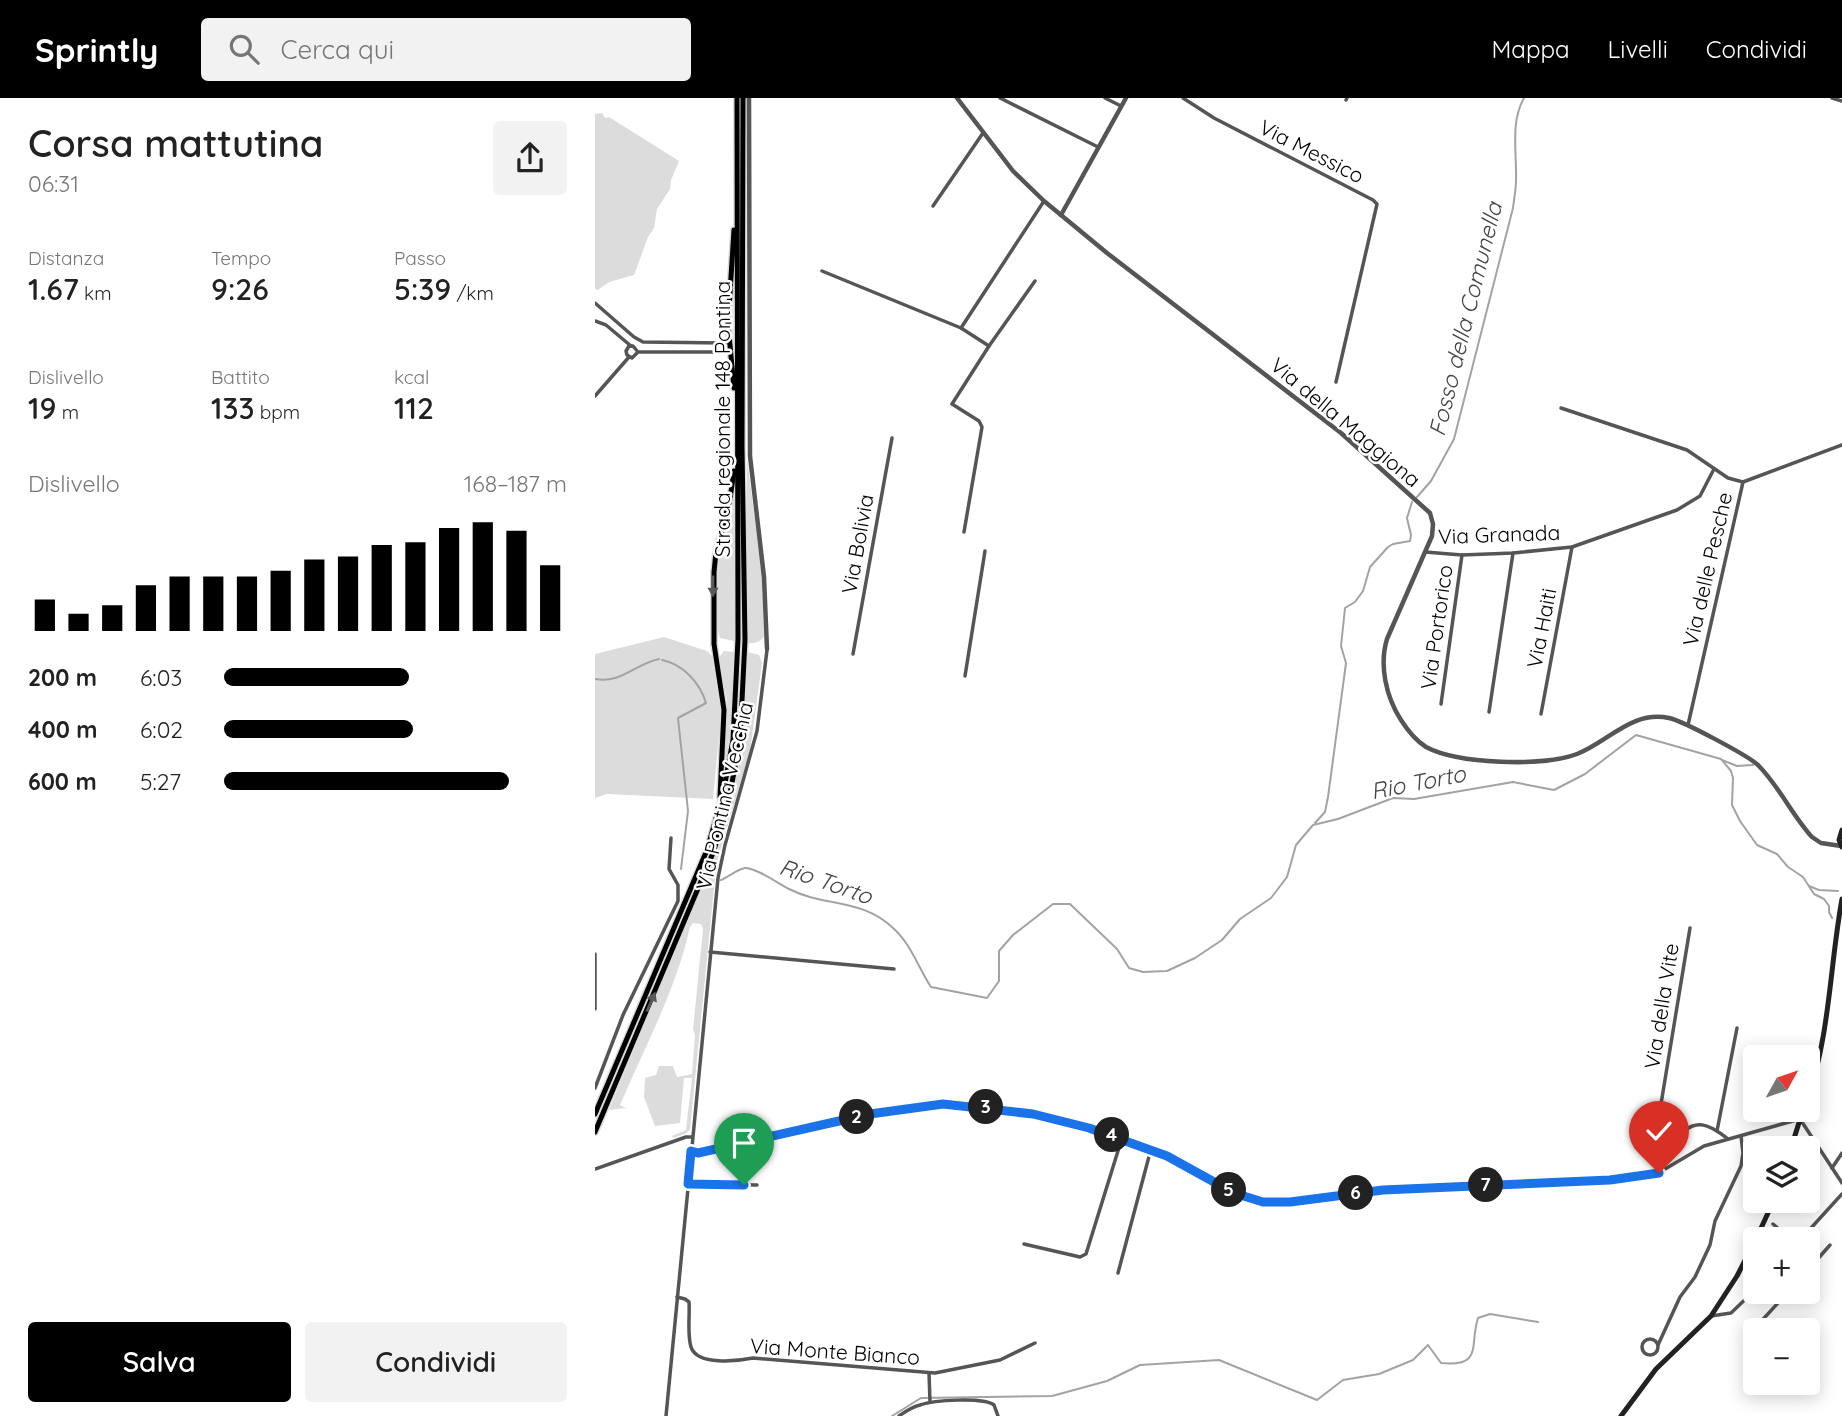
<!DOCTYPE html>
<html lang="it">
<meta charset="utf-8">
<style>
:root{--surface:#fff;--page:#f2f2f2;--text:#222;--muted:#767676;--accent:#000}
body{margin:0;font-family:Quicksand,sans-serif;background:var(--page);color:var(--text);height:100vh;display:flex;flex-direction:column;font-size:26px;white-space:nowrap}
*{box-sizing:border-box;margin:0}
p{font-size:23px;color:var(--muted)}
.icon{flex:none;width:38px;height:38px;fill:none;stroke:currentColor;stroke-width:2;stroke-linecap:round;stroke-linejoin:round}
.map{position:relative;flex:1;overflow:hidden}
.side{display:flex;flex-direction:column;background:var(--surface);width:595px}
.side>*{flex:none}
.needle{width:46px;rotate:50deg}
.tools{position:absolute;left:1148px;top:947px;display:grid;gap:14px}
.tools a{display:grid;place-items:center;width:77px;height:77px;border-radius:7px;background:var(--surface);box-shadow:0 4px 18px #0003;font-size:35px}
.pin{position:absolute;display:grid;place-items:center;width:60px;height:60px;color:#fff;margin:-72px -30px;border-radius:50% 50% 50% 0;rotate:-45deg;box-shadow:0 0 7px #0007}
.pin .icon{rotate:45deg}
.km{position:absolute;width:35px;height:35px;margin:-18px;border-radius:50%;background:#222;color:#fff;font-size:19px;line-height:35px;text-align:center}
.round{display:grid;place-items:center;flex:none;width:74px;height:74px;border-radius:7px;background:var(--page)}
.overview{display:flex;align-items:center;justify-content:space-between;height:119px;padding:0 28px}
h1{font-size:38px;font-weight:600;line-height:52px}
.stats{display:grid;grid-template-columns:repeat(3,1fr);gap:10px;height:119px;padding:7px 28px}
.stats div{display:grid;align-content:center}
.stats b{font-size:30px;font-weight:600}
.stats small{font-size:19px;font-weight:400}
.stats p{font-size:19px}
.chart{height:196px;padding:14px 28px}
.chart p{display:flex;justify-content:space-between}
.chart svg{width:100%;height:126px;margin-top:7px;stroke:var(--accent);stroke-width:6}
.primary-button{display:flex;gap:14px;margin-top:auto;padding:14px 28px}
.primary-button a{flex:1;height:80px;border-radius:7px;background:var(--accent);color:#fff;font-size:28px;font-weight:600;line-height:80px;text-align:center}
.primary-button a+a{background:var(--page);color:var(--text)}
ul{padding:0 28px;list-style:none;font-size:23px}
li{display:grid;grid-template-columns:112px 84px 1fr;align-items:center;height:52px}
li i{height:18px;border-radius:9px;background:var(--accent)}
header{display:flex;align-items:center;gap:42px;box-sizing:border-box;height:98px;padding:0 35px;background:var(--accent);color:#fff}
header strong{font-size:33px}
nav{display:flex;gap:38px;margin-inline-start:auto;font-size:24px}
.search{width:490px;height:63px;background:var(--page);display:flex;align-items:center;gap:18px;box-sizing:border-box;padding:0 24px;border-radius:7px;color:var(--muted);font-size:26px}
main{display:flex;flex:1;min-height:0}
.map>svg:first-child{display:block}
.green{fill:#dcdcdc}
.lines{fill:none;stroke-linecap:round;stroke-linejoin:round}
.stream{stroke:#a3a3a3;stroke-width:2}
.trunk-casing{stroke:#dbdbdb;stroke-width:8}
.minor{stroke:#555;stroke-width:3.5}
.tertiary{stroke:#555;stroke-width:4.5}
.secondary{stroke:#222;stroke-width:5}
.trunk{stroke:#000;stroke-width:5}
.oneway{fill:#595959}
.route-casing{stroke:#fff;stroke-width:14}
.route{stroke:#1a73e8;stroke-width:9}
.labels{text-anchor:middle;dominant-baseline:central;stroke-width:5;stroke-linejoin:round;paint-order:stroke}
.street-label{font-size:21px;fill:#000;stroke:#fff}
.water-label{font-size:23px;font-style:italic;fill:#444;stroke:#fff}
</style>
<header>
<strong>Sprintly</strong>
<div class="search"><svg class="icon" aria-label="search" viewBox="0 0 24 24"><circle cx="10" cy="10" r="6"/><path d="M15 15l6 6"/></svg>Cerca qui</div>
<nav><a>Mappa</a><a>Livelli</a><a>Condividi</a></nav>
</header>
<main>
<section class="side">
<div class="overview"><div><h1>Corsa mattutina</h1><p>06:31</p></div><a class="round"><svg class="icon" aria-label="share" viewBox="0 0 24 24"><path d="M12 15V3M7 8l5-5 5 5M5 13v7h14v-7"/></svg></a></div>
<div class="stats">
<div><p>Distanza</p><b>1.67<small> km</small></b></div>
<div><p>Tempo</p><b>9:26</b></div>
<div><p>Passo</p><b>5:39<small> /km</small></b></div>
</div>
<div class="stats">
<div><p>Dislivello</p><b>19<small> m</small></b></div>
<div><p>Battito</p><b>133<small> bpm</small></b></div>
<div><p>kcal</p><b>112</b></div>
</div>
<div class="chart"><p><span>Dislivello</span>168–187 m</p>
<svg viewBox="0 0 160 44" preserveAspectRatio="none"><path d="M5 44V33M15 44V38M25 44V35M35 44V28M45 44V25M55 44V25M65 44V25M75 44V23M85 44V19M95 44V18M105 44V14M115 44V13M125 44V8M135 44V6M145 44V9M155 44V21"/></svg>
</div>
<ul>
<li><b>200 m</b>6:03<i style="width:54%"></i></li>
<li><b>400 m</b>6:02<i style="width:55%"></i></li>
<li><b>600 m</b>5:27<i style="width:83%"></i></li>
</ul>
<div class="primary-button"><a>Salva</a><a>Condividi</a></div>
</section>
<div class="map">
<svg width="1247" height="1318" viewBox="0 0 1247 1318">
<rect width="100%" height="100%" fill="#fff"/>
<g class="green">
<polygon points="7,15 10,20 14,19 84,63 76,82 75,91 62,111 59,130 53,139 39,177 14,184 3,192 0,191 0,16"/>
<path d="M152,360L167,477L169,538C165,545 160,545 152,545Z"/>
<polygon points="138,401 139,401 139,543 125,540 121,528 122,465"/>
<polygon points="69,539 112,553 117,558 126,616 118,701 12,696 0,700 0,556"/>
<polygon points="129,553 139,554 137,617 131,663 128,663 132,602 123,561"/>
<path d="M153,554L164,557L167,565L155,653L123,760L120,780L95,1032L90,1036L78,1040L77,1038L91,1032L97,980H89L85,1025L60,1028L49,999L50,980L61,977L64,968H78L82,979L97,976L100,937L98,931L108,831L106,826L98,825L95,829C81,892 50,948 25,1007L31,1010L14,1012L122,749L145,651Z"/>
</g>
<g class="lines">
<g class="stream">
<path d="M822,399L836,383L859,341L918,110C919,101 921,92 921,82C922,56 915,24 929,0"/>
<path d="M67,562C88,566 105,585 111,605L83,620L93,713L86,771"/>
<path d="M0,581C26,586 40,566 64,561"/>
<polyline points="1127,662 1142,668 1158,667"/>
<polyline points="720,725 730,714 733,699 751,565 746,548 750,510 760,504 768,493 775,469 793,449 798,446 815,443 816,437 812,420 817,404"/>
<path d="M126,782C133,779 143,771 150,770C160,769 184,786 194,791C229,809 267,800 298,830C316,846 323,869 336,889L392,900L404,883V853L418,837L458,806H475L522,851L534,870L548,874L572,873L600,860L627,842L645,821L676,800L692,779L701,747L718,727L743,721L798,700L819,701L918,684L959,692L990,676L1041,637L1126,661L1136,673L1138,680L1137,707L1145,723L1162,747L1182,756L1193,769L1208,779L1219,796L1229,801L1234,808V814L1237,820"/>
<polyline points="1214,788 1224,792 1243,793"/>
<path d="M297,1318L326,1300L457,1298L512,1283L545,1267L624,1262L722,1302L748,1282L784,1276L818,1262L833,1247L846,1265C889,1269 874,1247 883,1220L895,1216L943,1224"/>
</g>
<defs>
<g id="trunk">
<polyline points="139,132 133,226 139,290"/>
<polyline points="125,699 129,612 119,546 119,474 121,454 135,401 139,373"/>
<polyline points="0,1016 112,752 128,696 138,642 143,541 142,0"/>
<polyline points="0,1034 118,755 133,706 145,642 150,542 147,349 148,0"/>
</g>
</defs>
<use href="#trunk" class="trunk-casing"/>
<g class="minor">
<polyline points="405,0 503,49"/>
<polyline points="510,0 526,8"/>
<polyline points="588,0 619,20 778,102 782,106 741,284"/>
<polyline points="1237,0 1247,3"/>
<polyline points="751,2 752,0"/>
<polyline points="338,108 388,35"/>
<polyline points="227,173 366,230 394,248"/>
<polyline points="0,205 39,239 48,244 130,245"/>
<polyline points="0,223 11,227 36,248"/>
<polyline points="366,230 449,103"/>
<polyline points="43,254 38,248 34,248 31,253 32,257 37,260 43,254 135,254"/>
<polyline points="0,298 34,259"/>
<polyline points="966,310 1092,352 1133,380 1148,384"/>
<polyline points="369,434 387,329 384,323 357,306 394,248 440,183"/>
<polyline points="830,454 867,457 918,455 977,449 1082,412 1105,398 1119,371"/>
<polyline points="258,556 297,340"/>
<polyline points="370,578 390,453"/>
<polyline points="846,606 867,457"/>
<polyline points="894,614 918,455"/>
<polyline points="946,616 977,449"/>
<polyline points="1093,627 1148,384 1247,347"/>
<path d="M1095,830L1065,1012L1060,1031L1064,1038C1095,1045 1091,1007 1133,1041"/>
<polyline points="115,854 299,871"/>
<polyline points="0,911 0,856"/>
<polyline points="0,990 28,917 83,803 83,787 74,771 76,740"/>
<polyline points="1122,1033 1142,930"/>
<polyline points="96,1053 103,1055 275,1016 324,1008 351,1006 438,1016 494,1030 568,1056 639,1095 668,1104 695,1104 788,1092 1054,1078 1065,1074 1109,1048 1205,1021 1247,1085"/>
<polyline points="1237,1070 1247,1055"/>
<polyline points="0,1071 91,1039 97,1039"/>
<polyline points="93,1086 162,1087"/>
<polyline points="1178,1126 1195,1141"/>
<polyline points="1206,1141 1247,1096"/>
<polyline points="429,1146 485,1159 491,1156 527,1040"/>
<polyline points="1160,1160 1160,1161"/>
<polyline points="1213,1172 1235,1147"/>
<polyline points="523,1175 556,1051"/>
<path d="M82,1199L90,1201L94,1204C95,1218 92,1236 96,1249C102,1268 143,1263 158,1260L340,1275L405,1262L440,1245"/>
<polyline points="1116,1218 1136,1215 1160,1192"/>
<polyline points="1160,1230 1193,1194"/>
<circle cx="1055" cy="1249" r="8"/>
<polyline points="1063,1247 1085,1199 1100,1179 1115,1147 1120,1123 1146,1068 1148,1055 1146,1038"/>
<polyline points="334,1275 335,1304"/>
<polyline points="71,1318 123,780 130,747 162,633 172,552"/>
<path d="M304,1318C311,1313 317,1309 325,1307C339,1302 388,1299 399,1307L403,1318"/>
</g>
<g class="tertiary">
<polyline points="154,0 155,358 169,479 172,551"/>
<path d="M362,0L418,73L449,103L512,155L746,335L835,415L838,426L837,438L792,541C784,567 791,599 806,622C813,633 820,642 831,649C863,666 948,669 982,656C1013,644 1037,612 1074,620C1088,623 1152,657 1163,667C1184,688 1197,717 1217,739L1226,745L1246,748"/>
<polyline points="466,117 531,0"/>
</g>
<g class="secondary">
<polyline points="1247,732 1244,742 1247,749"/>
<path d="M1213,999C1235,936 1235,866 1247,801"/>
<polyline points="1196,1050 1208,1012"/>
<polyline points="1161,1141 1179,1102"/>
<polyline points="1026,1318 1061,1271 1116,1218 1142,1178 1160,1143"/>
</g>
<use href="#trunk" class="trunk"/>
</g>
<defs><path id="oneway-solid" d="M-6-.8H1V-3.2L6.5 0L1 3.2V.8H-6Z" transform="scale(1.75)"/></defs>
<g class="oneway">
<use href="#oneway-solid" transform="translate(118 488) rotate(90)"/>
<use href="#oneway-solid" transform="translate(56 904) rotate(-67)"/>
</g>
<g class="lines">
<defs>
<polyline id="route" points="149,1087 93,1086 96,1053 103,1055 275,1016 348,1006 438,1016 494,1030 572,1058 639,1095 668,1104 695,1104 788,1092 1015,1082 1064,1075"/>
</defs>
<use href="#route" class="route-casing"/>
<use href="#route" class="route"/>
</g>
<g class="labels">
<g class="street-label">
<text transform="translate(717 53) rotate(27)">Via Messico</text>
<text transform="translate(127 321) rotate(-90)">Strada regionale 148 Pontina</text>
<text transform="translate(751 324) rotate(40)">Via della Maggiona</text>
<text transform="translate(904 436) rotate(-2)">Via Granada</text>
<text transform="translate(262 446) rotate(-80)">Via Bolivia</text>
<text transform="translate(1112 471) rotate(-77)">Via delle Pesche</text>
<text transform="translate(841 529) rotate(-82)">Via Portorico</text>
<text transform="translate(946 530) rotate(-79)">Via Haiti</text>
<text transform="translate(129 698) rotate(-77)">Via Pontina Vecchia</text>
<text transform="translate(1066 908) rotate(-81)">Via della Vite</text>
<text transform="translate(240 1253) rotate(4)">Via Monte Bianco</text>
</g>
<g class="water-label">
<text transform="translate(870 221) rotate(-76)">Fosso della Comunella</text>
<text transform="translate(823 684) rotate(-11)">Rio Torto</text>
<text transform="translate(231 783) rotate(19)">Rio Torto</text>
</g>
</g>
</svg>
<div class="tools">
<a><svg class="needle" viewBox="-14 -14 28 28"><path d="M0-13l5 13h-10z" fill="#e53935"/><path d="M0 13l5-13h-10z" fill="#767676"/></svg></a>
<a><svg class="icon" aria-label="layers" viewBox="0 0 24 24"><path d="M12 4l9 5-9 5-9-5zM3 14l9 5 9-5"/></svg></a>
<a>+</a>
<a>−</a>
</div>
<div class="pin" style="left:149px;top:1087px;background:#1e9e55"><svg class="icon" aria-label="arrive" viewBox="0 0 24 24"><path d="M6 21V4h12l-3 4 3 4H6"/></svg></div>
<div class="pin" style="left:1064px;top:1075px;background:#d93025"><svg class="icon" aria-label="check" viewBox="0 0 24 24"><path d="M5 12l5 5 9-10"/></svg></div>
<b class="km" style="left:262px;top:1019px">2</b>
<b class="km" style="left:391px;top:1009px">3</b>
<b class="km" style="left:517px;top:1037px">4</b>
<b class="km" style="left:634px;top:1092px">5</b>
<b class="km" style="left:761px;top:1095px">6</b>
<b class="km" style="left:891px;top:1087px">7</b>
</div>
</main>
